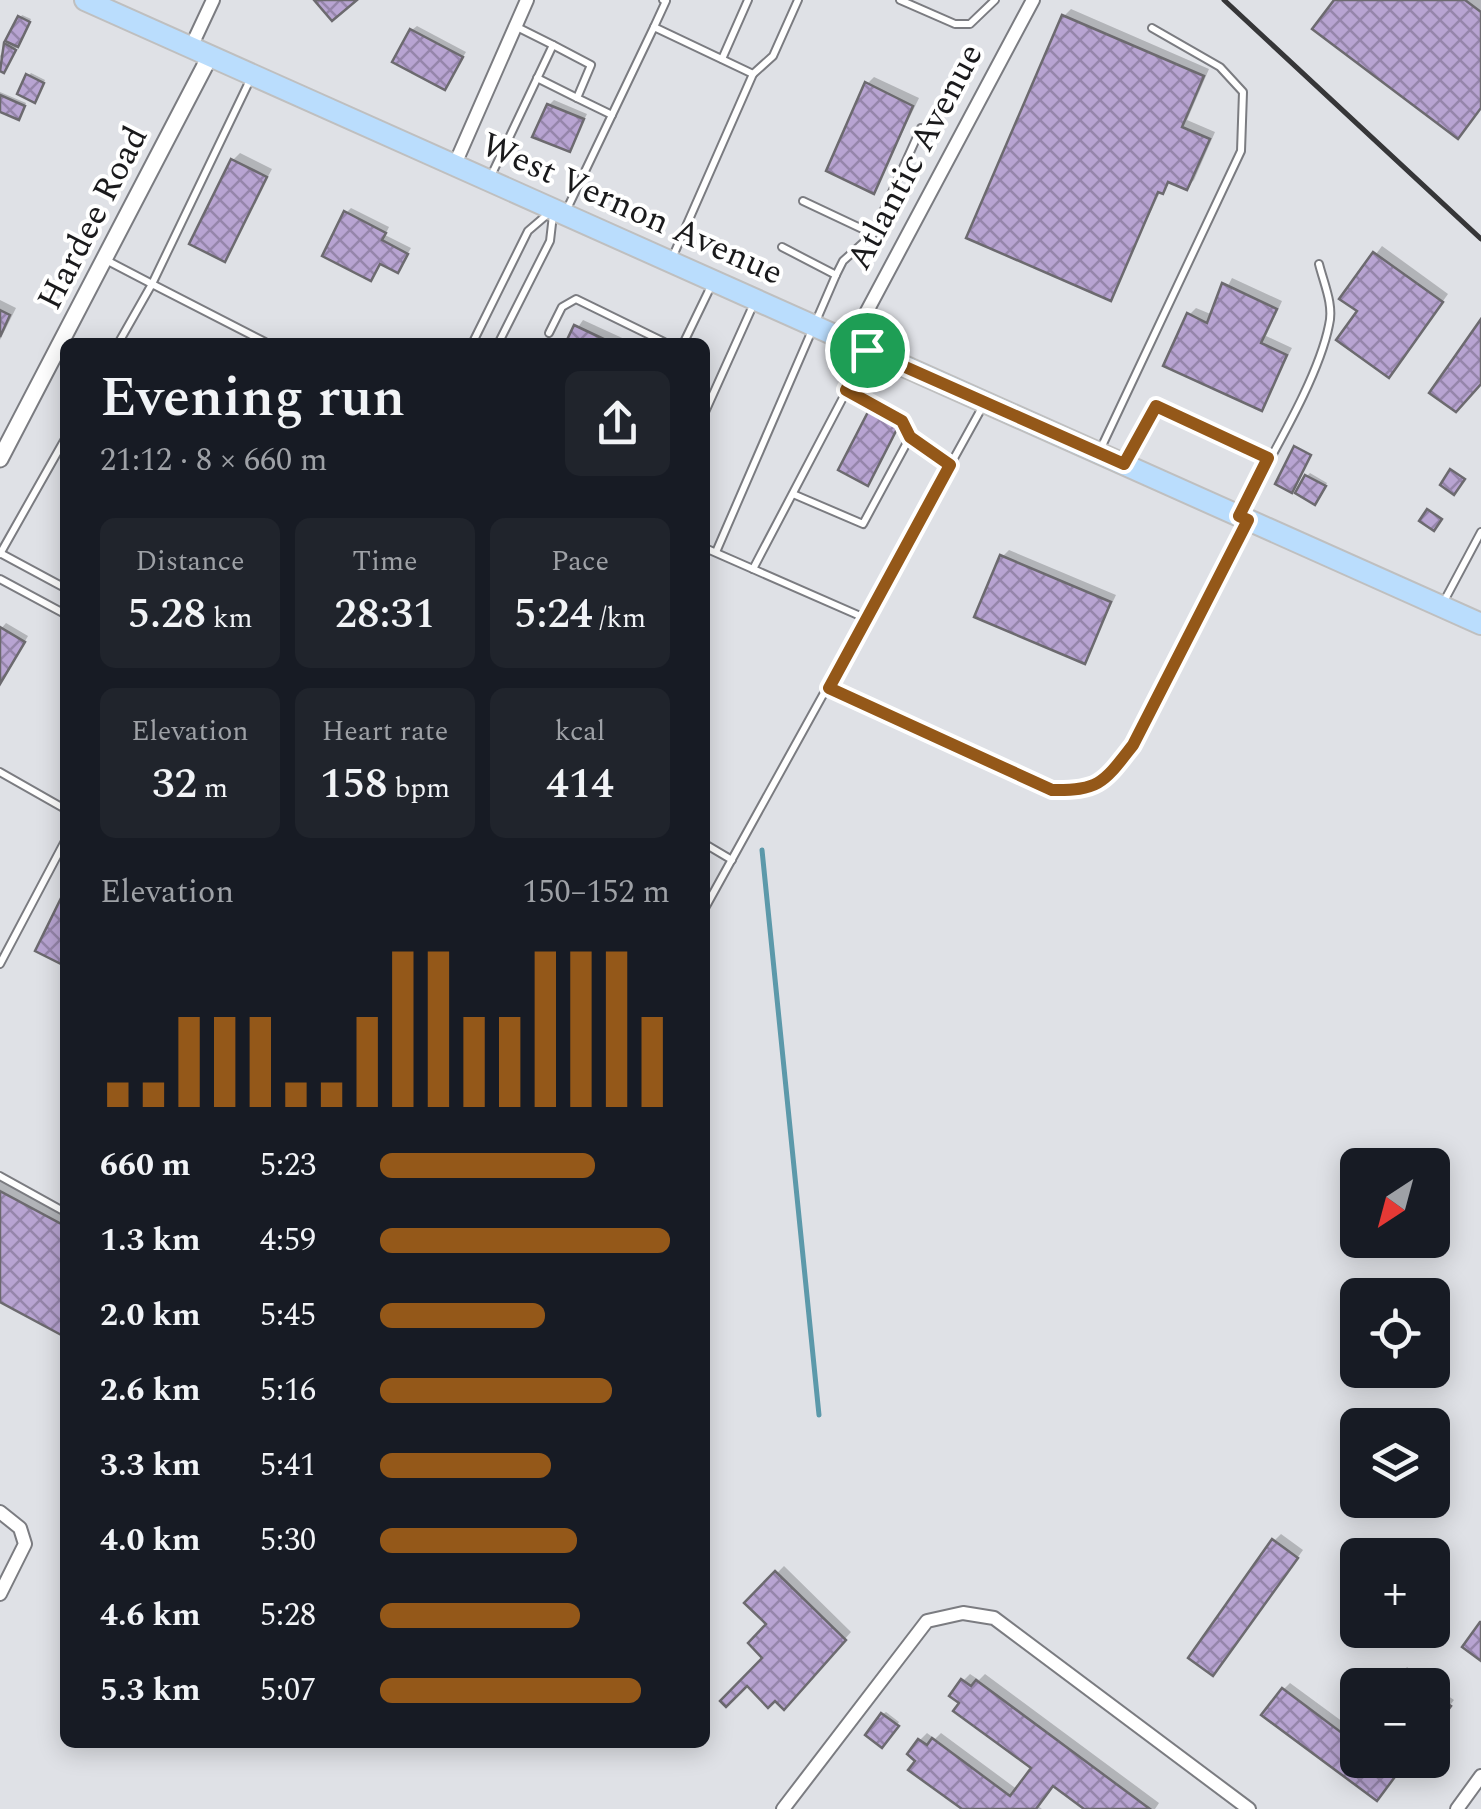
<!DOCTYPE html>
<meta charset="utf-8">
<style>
:root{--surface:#171b24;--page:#20242c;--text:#f1f3f6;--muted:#9ea1a6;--accent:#945819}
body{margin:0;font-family:Spectral,serif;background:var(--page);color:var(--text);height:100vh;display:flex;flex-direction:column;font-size:38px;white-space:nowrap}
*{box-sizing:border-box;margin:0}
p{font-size:32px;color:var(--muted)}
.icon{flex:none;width:55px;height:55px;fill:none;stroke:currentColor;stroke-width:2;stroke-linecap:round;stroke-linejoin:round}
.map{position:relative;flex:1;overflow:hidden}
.details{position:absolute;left:60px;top:338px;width:650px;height:1410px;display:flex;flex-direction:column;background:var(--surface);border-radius:15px;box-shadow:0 5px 25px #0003}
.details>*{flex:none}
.needle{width:65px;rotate:216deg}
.fabs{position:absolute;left:1340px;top:1148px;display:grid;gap:20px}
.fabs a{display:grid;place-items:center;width:110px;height:110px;border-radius:15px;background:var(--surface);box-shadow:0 5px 25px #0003;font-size:50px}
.pin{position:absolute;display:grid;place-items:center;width:85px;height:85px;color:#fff;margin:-42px;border:5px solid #fff;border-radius:50%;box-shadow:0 2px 10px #0007}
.round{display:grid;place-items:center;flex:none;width:105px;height:105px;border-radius:15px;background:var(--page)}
.head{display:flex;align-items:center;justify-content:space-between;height:170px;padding:0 40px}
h1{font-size:55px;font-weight:600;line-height:75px}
.figures{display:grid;grid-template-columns:repeat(3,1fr);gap:15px;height:170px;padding:10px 40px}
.figures div{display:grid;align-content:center;border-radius:15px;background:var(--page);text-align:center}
.figures b{font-size:42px;font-weight:600}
.figures small{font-size:28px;font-weight:400}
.figures p{font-size:28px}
.chart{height:280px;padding:20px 40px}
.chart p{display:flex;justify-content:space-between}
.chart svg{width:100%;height:180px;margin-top:10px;stroke:var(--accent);stroke-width:6}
ul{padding:0 40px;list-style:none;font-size:32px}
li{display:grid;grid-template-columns:160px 120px 1fr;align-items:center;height:75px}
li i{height:25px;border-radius:12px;background:var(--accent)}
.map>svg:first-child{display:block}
.shadow{fill:#0003}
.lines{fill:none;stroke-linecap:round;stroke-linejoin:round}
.stream{stroke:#5c99aa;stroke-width:5}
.building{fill:url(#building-cross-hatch);stroke:#6c6a6f;stroke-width:2.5}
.service-casing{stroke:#7b7c81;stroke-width:10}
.minor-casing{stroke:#7b7c81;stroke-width:16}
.tertiary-casing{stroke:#7b7c81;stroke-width:19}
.primary-casing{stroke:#bfbfbf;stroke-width:24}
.service{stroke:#fff;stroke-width:6}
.minor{stroke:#fff;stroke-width:12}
.tertiary{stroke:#fff;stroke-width:15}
.primary{stroke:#baddfd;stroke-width:20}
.rail{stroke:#363638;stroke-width:5}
.route-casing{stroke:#fff;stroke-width:20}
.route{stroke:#945819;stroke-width:12}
.labels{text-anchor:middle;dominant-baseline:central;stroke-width:8;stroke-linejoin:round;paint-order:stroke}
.street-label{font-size:35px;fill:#1a1a1c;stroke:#fff}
</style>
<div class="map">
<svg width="1481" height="1809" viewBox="0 0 1481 1809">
<defs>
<pattern id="building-cross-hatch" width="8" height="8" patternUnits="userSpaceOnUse" patternTransform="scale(2.5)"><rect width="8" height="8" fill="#b8a4d2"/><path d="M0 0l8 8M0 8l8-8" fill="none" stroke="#9585aa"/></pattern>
</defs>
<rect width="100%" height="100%" fill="#dfe1e6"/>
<g class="shadow">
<polygon points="1337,0 1481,0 1481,107"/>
<polygon points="1071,9 1209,69 1187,120 1215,132 1194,180 1186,188 1171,181 1161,190 1110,298 1064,16"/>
<polygon points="22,15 31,19 4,70 0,56"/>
<polygon points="417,26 466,52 444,87 412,30"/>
<polygon points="31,73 45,80 37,98 28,76"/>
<polygon points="874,77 919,98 874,191 867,84"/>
<polygon points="0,92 26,103 21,114 0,110"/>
<polygon points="554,100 587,114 569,149 549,105"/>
<polygon points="240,153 272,169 224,259 233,160"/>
<polygon points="351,208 389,227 385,235 411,248 398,270 382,262 371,278 346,213"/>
<polygon points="1382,246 1448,294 1395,368 1360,311 1343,298"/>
<polygon points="1232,278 1282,301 1266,336 1292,348 1261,408 1189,315 1196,308 1213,315"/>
<polygon points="0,300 16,308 0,340"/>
<polygon points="583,320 631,342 568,342"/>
<polygon points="875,408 901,422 868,483 870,413"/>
<polygon points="1310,473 1327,483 1318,499 1307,476"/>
<polygon points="1009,550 1116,595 1084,661 1002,557"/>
<polygon points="6,623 28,636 0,684 0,630"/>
<polygon points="0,1181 65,1215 65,1334 0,1300"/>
<polygon points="1281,1534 1303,1550 1220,1666 1274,1541"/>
<polygon points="784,1566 851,1632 791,1700 766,1657 770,1624 748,1603"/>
<polygon points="1407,1667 1432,1685 1392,1685"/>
<polygon points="970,1674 979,1680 985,1674 1159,1803 1155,1809 1088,1809 1054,1784 1038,1806 1042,1809 966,1809 919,1760 920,1740 927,1733 935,1739 941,1733 1018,1790 1034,1767 962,1703 963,1681"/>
<polygon points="1290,1683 1358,1733 1358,1760 1394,1760 1402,1766 1384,1791 1283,1690"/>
<polygon points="1432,1685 1454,1700 1432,1728"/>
<polygon points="886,1712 899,1722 885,1742 883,1714"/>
</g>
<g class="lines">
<polyline class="stream" points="762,850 819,1415"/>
</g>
<g class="building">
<polygon points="314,0 357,0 332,21"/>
<polygon points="1334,0 1465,0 1481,12 1481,108 1458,139 1312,29"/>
<polygon points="1062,15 1204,76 1182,127 1210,139 1187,190 1168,182 1163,194 1158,192 1111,301 966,238"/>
<polygon points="18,16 30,22 18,47 5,41"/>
<polygon points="410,29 463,57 445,90 392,62"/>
<polygon points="4,43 16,50 4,73 0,71"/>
<polygon points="26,74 44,83 35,103 17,94"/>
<polygon points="865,82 913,106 874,194 826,171"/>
<polygon points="0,95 25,106 19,120 0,112"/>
<polygon points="547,104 584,119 570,152 532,137"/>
<polygon points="231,159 267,177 225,262 189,244"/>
<polygon points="344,211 386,233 382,240 408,254 398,273 380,264 371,281 322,256"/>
<polygon points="1373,252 1443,302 1389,378 1336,340 1357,311 1339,299"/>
<polygon points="1222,283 1277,309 1261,343 1287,355 1262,411 1163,366 1187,313 1207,323"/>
<polygon points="0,310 10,315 0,337"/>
<polygon points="1481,319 1481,384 1456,412 1429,393"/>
<polygon points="574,325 610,342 566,342"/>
<polygon points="868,412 898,427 868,486 838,470"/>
<polygon points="1294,446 1311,455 1292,493 1275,484"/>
<polygon points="1450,469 1465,479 1454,495 1440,485"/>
<polygon points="1305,475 1326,486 1315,505 1295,493"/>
<polygon points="1427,509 1442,519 1434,531 1419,521"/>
<polygon points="1000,555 1111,602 1085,664 974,617"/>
<polygon points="0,627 25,642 0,684"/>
<polygon points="65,890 65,966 35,951"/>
<polygon points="0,1191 65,1226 65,1337 0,1302"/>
<polygon points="1272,1539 1298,1558 1213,1676 1188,1658"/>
<polygon points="775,1571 846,1640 784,1710 775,1701 768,1708 747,1686 726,1707 720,1701 762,1658 748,1643 766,1624 744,1603"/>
<polygon points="1480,1622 1481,1622 1481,1661 1462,1647"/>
<polygon points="1400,1670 1421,1685 1389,1685"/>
<polygon points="961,1679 971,1686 976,1680 1150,1809 1084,1809 1053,1786 1036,1809 962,1809 908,1770 915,1761 907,1754 918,1739 927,1745 932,1738 1010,1796 1031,1768 953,1711 959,1703 949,1696"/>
<polygon points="1282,1688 1358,1745 1358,1760 1378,1760 1397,1774 1377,1801 1261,1715"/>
<polygon points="1432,1693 1451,1706 1432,1732"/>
<polygon points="881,1713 899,1726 882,1748 865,1735"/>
</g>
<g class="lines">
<defs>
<g id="service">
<polyline points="900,0 955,24 970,24 995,0"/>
<polyline points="654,27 666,1 663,0"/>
<polyline points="553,45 591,65 577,98 612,115"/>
<polyline points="722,59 748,0"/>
<polyline points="753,74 773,56 798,0"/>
<polyline points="537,78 577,98"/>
<polyline points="490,178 553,45 517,27"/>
<polyline points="803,201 873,234"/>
<polyline points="566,211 654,27 753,74 673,256"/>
<polyline points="782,247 836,275"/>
<polyline points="106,260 152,284 250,80"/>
<polyline points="549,333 562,307 576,299 664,342"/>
<polyline points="119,342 152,284 265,342"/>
<polyline points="473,342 528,231 549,213"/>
<polyline points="499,342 550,241 553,215"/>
<polyline points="684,342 713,282"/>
<polyline points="846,391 902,421 910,437"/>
<polyline points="705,412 755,301"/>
<polyline points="1101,448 1241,151 1243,92 1220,67 1152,28"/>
<polyline points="1127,459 1157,406 1268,458"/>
<polyline points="793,494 863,524 910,437 950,465"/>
<path d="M1240,515C1267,462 1318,381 1329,325C1334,305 1324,284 1319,264"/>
<polyline points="705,548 867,619"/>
<polyline points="716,552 836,275 843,261 873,234 921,128"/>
<polyline points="0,553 65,588"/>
<polyline points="0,554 65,439"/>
<polyline points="753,569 867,352"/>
<polyline points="0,579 65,614"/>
<polyline points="1442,605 1481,532"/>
<path d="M829,688L1052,789C1097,791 1105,780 1133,745L1246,526"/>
<polyline points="0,772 65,809"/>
<polyline points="705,844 732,860"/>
<polyline points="705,908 984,404"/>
<polyline points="0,964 65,841"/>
<polyline points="0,1176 65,1212"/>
</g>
<g id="minor">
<polyline points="191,47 213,0"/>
<polyline points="455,164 527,0"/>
<polyline points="850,343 1033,0"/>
<polyline points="0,1512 20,1528 25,1544 0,1594"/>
<polyline points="783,1809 927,1621 963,1613 994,1618 1249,1809"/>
<polyline points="1457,1809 1481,1776"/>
</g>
<polyline id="tertiary" points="0,459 210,56"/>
<polyline id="primary" points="85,0 1481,624"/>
</defs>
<use href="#service" class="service-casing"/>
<use href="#minor" class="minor-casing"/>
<use href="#tertiary" class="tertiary-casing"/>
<use href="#primary" class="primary-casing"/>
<use href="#service" class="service"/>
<use href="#minor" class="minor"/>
<use href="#tertiary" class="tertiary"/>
<use href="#primary" class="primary"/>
<polyline class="rail" points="1224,0 1481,239"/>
</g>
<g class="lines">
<defs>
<path id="route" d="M867,350L1124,464L1156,406L1268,458L1239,516L1248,520L1133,745C1104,782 1100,791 1052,790L829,688L950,465L910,437L902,421L846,390Z"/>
</defs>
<use href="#route" class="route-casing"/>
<use href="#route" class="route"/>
</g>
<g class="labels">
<g class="street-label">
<text transform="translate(915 157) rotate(-62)">Atlantic Avenue</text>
<text transform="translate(632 209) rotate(24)">West Vernon Avenue</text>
<text transform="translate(93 218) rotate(-63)">Hardee Road</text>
</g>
</g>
</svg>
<div class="fabs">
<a><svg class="needle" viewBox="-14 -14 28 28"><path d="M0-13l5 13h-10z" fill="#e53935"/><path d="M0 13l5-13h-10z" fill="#9ea1a6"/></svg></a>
<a><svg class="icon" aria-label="locate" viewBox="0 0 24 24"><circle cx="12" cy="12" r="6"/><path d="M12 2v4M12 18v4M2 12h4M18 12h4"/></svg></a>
<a><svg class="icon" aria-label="layers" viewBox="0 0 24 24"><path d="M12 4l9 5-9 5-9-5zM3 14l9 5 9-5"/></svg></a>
<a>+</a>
<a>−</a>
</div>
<div class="pin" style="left:867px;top:350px;background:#1e9e55"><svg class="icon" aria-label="arrive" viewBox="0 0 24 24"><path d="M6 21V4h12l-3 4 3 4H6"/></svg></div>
<section class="details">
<div class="head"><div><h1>Evening run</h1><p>21:12 · 8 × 660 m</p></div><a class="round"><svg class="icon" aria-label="share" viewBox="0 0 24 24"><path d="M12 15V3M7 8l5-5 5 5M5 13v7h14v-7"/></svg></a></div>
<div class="figures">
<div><p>Distance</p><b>5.28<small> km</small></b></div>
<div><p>Time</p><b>28:31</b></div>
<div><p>Pace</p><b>5:24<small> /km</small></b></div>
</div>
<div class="figures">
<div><p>Elevation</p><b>32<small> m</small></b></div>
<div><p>Heart rate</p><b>158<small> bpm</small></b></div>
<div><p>kcal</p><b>414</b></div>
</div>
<div class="chart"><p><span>Elevation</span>150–152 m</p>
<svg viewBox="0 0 160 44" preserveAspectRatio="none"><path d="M5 44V38M15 44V38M25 44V22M35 44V22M45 44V22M55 44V38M65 44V38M75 44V22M85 44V6M95 44V6M105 44V22M115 44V22M125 44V6M135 44V6M145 44V6M155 44V22"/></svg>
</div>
<ul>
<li><b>660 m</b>5:23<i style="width:74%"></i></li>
<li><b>1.3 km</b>4:59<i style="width:100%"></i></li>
<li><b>2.0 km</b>5:45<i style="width:57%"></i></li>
<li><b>2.6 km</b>5:16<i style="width:80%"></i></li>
<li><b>3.3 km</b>5:41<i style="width:59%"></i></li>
<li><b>4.0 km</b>5:30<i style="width:68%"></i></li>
<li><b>4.6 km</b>5:28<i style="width:69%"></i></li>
<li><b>5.3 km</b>5:07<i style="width:90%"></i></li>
</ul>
</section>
</div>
